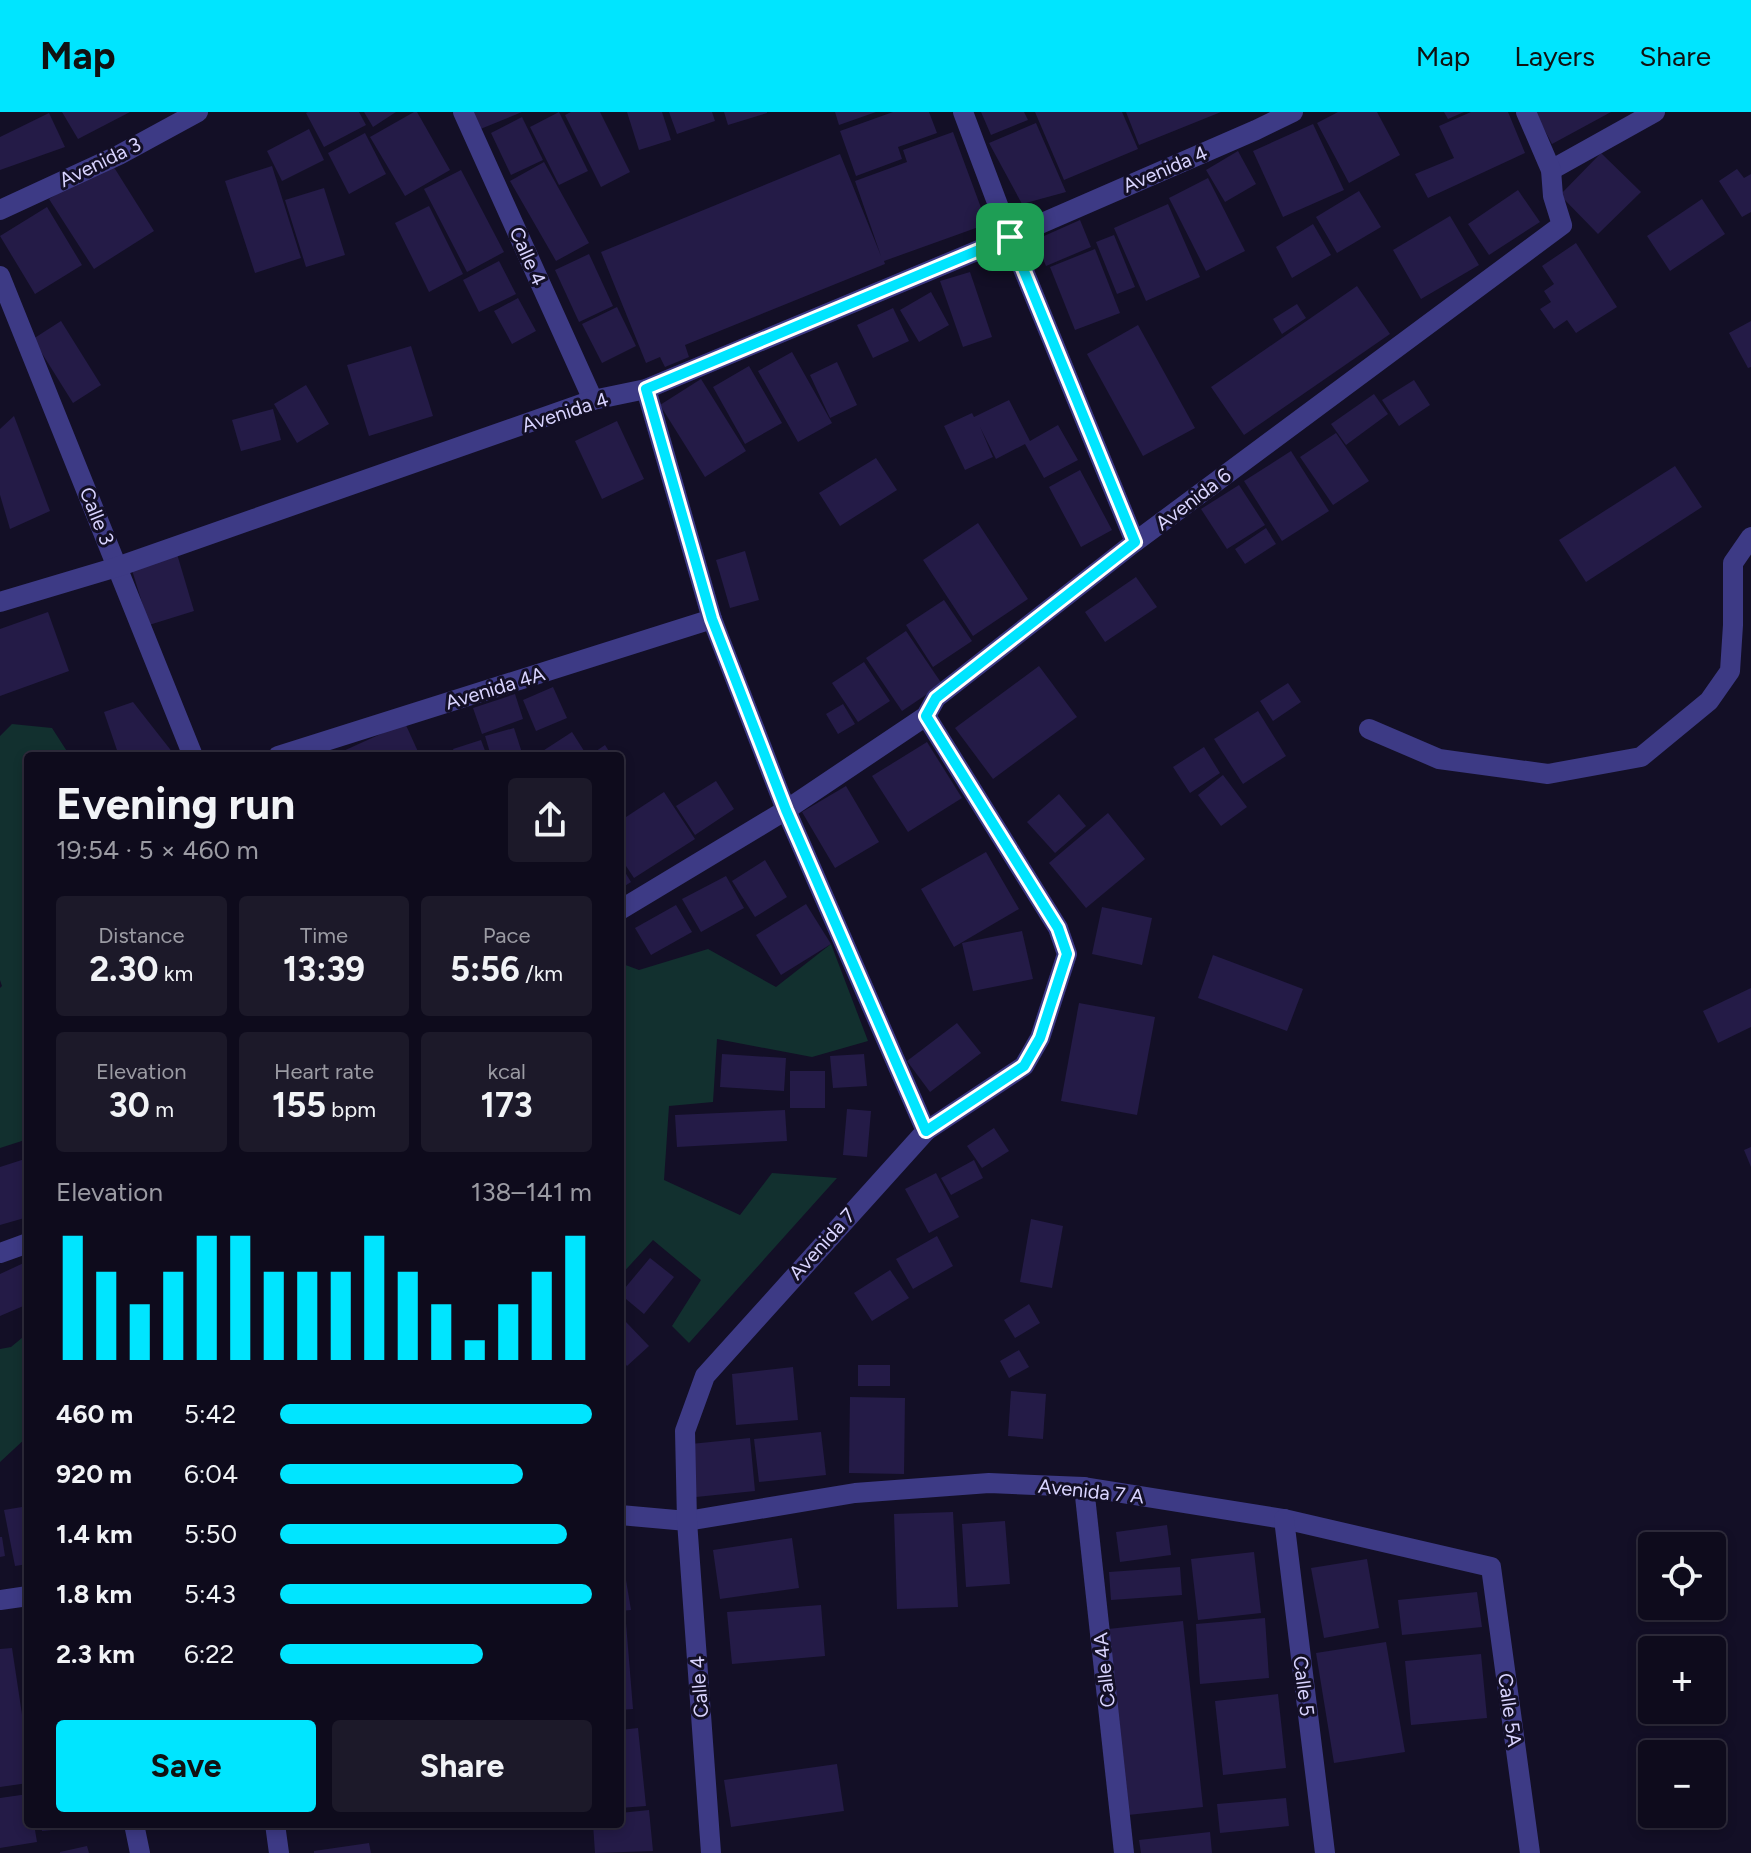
<!DOCTYPE html>
<meta charset="utf-8">
<style>
:root{--surface:#0e0b1c;--page:#1c1929;--text:#f1f3f6;--muted:#9b9ba3;--line:#2e2b3b;--accent:#00e5ff}
body{margin:0;font-family:Figtree,sans-serif;background:var(--page);color:var(--text);height:100vh;display:flex;flex-direction:column;font-size:30px;white-space:nowrap}
*{box-sizing:border-box;margin:0}
p{font-size:26px;color:var(--muted)}
.icon{flex:none;width:44px;height:44px;fill:none;stroke:currentColor;stroke-width:2;stroke-linecap:round;stroke-linejoin:round}
.map{position:relative;flex:1;overflow:hidden}
.drawer{position:absolute;left:24px;top:640px;width:600px;height:1076px;display:flex;flex-direction:column;background:var(--surface);border-radius:8px;box-shadow:0 4px 12px #0003,0 0 0 2px var(--line)}
.drawer>*{flex:none}
.buttons{position:absolute;left:1638px;top:1420px;display:grid;gap:16px}
.buttons a{display:grid;place-items:center;width:88px;height:88px;border-radius:8px;background:var(--surface);box-shadow:0 4px 12px #0003,0 0 0 2px var(--line);font-size:40px}
.pin{position:absolute;display:grid;place-items:center;width:68px;height:68px;color:#fff;margin:-34px;border-radius:16px;box-shadow:0 4px 12px #0006}
.round{display:grid;place-items:center;flex:none;width:84px;height:84px;border-radius:8px;background:var(--page)}
.head{display:flex;align-items:center;justify-content:space-between;height:136px;padding:0 32px}
h1{font-size:44px;font-weight:700;line-height:60px}
.figures{display:grid;grid-template-columns:repeat(3,1fr);gap:12px;height:136px;padding:8px 32px}
.figures div{display:grid;align-content:center;border-radius:8px;background:var(--page);text-align:center}
.figures b{font-size:34px;font-weight:700}
.figures small{font-size:22px;font-weight:400}
.figures p{font-size:22px}
.chart{height:224px;padding:16px 32px}
.chart p{display:flex;justify-content:space-between}
.chart svg{width:100%;height:144px;margin-top:8px;stroke:var(--accent);stroke-width:6}
.action{display:flex;gap:16px;margin-top:auto;padding:16px 32px}
.action a{flex:1;height:92px;border-radius:8px;background:var(--accent);color:#111;font-size:32px;font-weight:700;line-height:92px;text-align:center}
.action a+a{background:var(--page);color:var(--text)}
ul{padding:0 32px;list-style:none;font-size:26px}
li{display:grid;grid-template-columns:128px 96px 1fr;align-items:center;height:60px}
li i{height:20px;border-radius:10px;background:var(--accent)}
header{display:flex;align-items:center;gap:48px;box-sizing:border-box;height:112px;padding:0 40px;background:var(--accent);color:#111}
header strong{font-size:38px}
nav{display:flex;gap:44px;margin-inline-start:auto;font-size:28px}
.map>svg:first-child{display:block}
.green{fill:#12302f}
.building{fill:#241b47}
.lines{fill:none;stroke-linecap:round;stroke-linejoin:round}
.minor{stroke:#3d3a85;stroke-width:20}
.route-casing{stroke:#fff;stroke-width:16}
.route{stroke:#00e5ff;stroke-width:10}
.labels{text-anchor:middle;dominant-baseline:central;stroke-width:6;stroke-linejoin:round;paint-order:stroke}
.street-label{font-size:20px;fill:#d9d4ff;stroke:#130f26}
</style>
<header>
<strong>Map</strong>
<nav><a>Map</a><a>Layers</a><a>Share</a></nav>
</header>
<div class="map">
<svg width="1751" height="1741" viewBox="0 0 1751 1741">
<rect width="100%" height="100%" fill="#130f26"/>
<g class="green">
<polygon points="12,612 52,616 70,644 28,644 28,1027 0,1036 0,876 2,874 0,868 0,624"/>
<polygon points="831,832 868,929 812,945 717,927 713,990 669,994 664,1068 740,1103 772,1061 837,1066 689,1231 672,1214 701,1168 653,1128 620,1164 620,851 639,858 708,837 776,875"/>
<polygon points="28,1221 28,1324 0,1350 0,1237 11,1235"/>
</g>
<g class="building">
<polygon points="62,0 130,0 78,27"/>
<polygon points="308,0 359,0 366,13 324,35 306,1"/>
<polygon points="364,0 396,0 373,15"/>
<polygon points="414,0 417,0 450,58 405,84 370,25"/>
<polygon points="470,0 522,0 478,18"/>
<polygon points="559,0 588,59 559,73 530,15"/>
<polygon points="571,0 600,0 630,60 601,75 565,3"/>
<polygon points="627,0 662,0 671,28 639,38"/>
<polygon points="669,0 712,0 715,9 677,22"/>
<polygon points="724,0 767,0 767,1 728,13"/>
<polygon points="835,0 876,0 839,13"/>
<polygon points="893,0 929,0 937,21 898,35 902,47 856,64 840,19"/>
<polygon points="981,0 1024,0 1028,8 991,23"/>
<polygon points="1035,0 1122,0 1138,37 1064,68"/>
<polygon points="1126,0 1221,0 1139,33"/>
<polygon points="1338,0 1377,0 1400,43 1349,71 1317,11"/>
<polygon points="1444,0 1464,0 1448,7"/>
<polygon points="1471,0 1508,0 1525,41 1428,86 1415,62 1454,46 1439,14"/>
<polygon points="1535,0 1611,0 1552,32"/>
<polygon points="49,1 65,35 0,58 0,25"/>
<polygon points="522,5 543,48 511,63 491,21"/>
<polygon points="1036,11 1066,80 1022,92 989,31"/>
<polygon points="1313,12 1344,78 1283,105 1253,39"/>
<polygon points="309,17 324,48 282,69 267,39"/>
<polygon points="953,20 987,112 884,149 885,152 685,233 689,245 665,255 660,245 646,251 601,140 840,42 881,144 855,69 907,50 903,38"/>
<polygon points="365,21 386,62 349,82 328,41"/>
<polygon points="1238,39 1256,72 1225,90 1206,58"/>
<polygon points="1601,41 1641,80 1598,122 1560,83"/>
<polygon points="110,49 154,119 94,157 49,87"/>
<polygon points="544,50 589,131 556,149 510,69"/>
<polygon points="272,54 301,146 255,161 225,69"/>
<polygon points="1737,57 1744,66 1751,62 1751,100 1742,105 1719,69"/>
<polygon points="461,58 504,140 467,160 424,77"/>
<polygon points="1208,66 1245,139 1206,159 1169,86"/>
<polygon points="324,76 345,143 306,155 285,88"/>
<polygon points="1518,78 1540,110 1489,143 1468,112"/>
<polygon points="1359,79 1381,115 1337,141 1316,105"/>
<polygon points="1702,87 1725,122 1670,159 1647,124"/>
<polygon points="1168,92 1200,165 1146,189 1114,116"/>
<polygon points="429,94 463,162 429,180 395,111"/>
<polygon points="47,95 82,153 35,182 0,124"/>
<polygon points="1450,104 1479,153 1421,187 1393,138"/>
<polygon points="1080,108 1091,135 1046,154 1035,128"/>
<polygon points="1313,112 1331,143 1292,166 1276,135"/>
<polygon points="1114,123 1135,175 1117,182 1096,130"/>
<polygon points="1576,131 1617,195 1576,221 1567,208 1554,217 1540,197 1551,190 1544,179 1554,172 1542,154"/>
<polygon points="1095,137 1120,201 1075,218 1050,155"/>
<polygon points="589,142 613,194 579,210 555,158"/>
<polygon points="499,149 516,182 479,200 463,168"/>
<polygon points="970,160 992,225 963,235 940,169"/>
<polygon points="1357,174 1390,222 1244,323 1211,275"/>
<polygon points="931,180 949,213 919,230 900,198"/>
<polygon points="518,186 536,219 512,232 494,199"/>
<polygon points="1297,192 1306,206 1282,222 1273,207"/>
<polygon points="617,195 636,234 602,251 582,212"/>
<polygon points="893,196 909,229 873,246 857,213"/>
<polygon points="61,209 101,273 73,291 33,227"/>
<polygon points="1751,209 1751,255 1748,256 1729,221"/>
<polygon points="1138,213 1195,316 1143,344 1087,242"/>
<polygon points="411,234 433,304 369,324 347,253"/>
<polygon points="792,240 832,311 798,330 758,259"/>
<polygon points="837,250 857,293 830,306 810,263"/>
<polygon points="749,254 782,311 745,332 713,275"/>
<polygon points="701,267 746,339 705,365 660,293"/>
<polygon points="1414,268 1430,293 1399,314 1382,288"/>
<polygon points="306,273 329,312 297,331 274,292"/>
<polygon points="1374,282 1388,302 1346,333 1331,312"/>
<polygon points="1009,288 1030,329 1058,313 1078,348 1044,366 1025,332 996,347 980,315 993,345 965,358 944,314 972,301 974,305"/>
<polygon points="273,297 281,328 241,339 232,308"/>
<polygon points="14,304 50,399 10,417 0,383 0,317"/>
<polygon points="617,309 644,367 602,387 575,329"/>
<polygon points="1336,321 1369,369 1333,393 1300,345"/>
<polygon points="1291,339 1329,399 1282,429 1244,369"/>
<polygon points="876,346 897,378 840,414 819,381"/>
<polygon points="1675,354 1702,395 1586,470 1559,428"/>
<polygon points="1080,358 1112,418 1081,435 1049,375"/>
<polygon points="1239,373 1265,413 1227,437 1201,397"/>
<polygon points="978,411 1028,487 973,524 923,448"/>
<polygon points="1266,416 1276,432 1245,452 1235,437"/>
<polygon points="745,439 759,488 730,496 716,448"/>
<polygon points="177,442 194,499 149,513 131,455"/>
<polygon points="1136,465 1157,495 1105,530 1085,500"/>
<polygon points="944,488 972,529 933,555 906,513"/>
<polygon points="48,500 69,559 0,584 0,517"/>
<polygon points="906,519 942,572 902,599 866,546"/>
<polygon points="864,550 890,589 858,610 832,571"/>
<polygon points="1039,554 1077,605 993,667 955,616"/>
<polygon points="1288,571 1301,590 1273,609 1260,589"/>
<polygon points="553,575 567,606 536,619 523,588"/>
<polygon points="515,582 523,607 482,622 473,596"/>
<polygon points="133,590 173,641 166,644 119,644 104,600"/>
<polygon points="843,592 855,612 838,622 826,602"/>
<polygon points="1258,599 1286,644 1243,672 1214,627"/>
<polygon points="405,611 420,644 343,644 341,640"/>
<polygon points="514,616 523,644 491,644 485,624"/>
<polygon points="572,620 586,642 583,644 535,644"/>
<polygon points="481,628 487,644 456,644 453,637"/>
<polygon points="927,630 962,686 908,720 872,664"/>
<polygon points="605,633 612,644 589,644"/>
<polygon points="1204,635 1220,661 1190,681 1173,655"/>
<polygon points="1223,663 1247,695 1221,714 1198,683"/>
<polygon points="716,669 734,697 695,723 676,694"/>
<polygon points="846,674 879,730 835,756 802,700"/>
<polygon points="664,680 695,727 634,766 620,745 620,709"/>
<polygon points="1059,682 1086,714 1055,741 1027,710"/>
<polygon points="1108,701 1145,747 1086,796 1049,751"/>
<polygon points="986,740 1019,797 954,835 921,777"/>
<polygon points="765,748 787,785 755,805 732,769"/>
<polygon points="620,752 631,770 620,777"/>
<polygon points="726,764 744,796 701,820 682,787"/>
<polygon points="806,792 831,832 781,863 756,823"/>
<polygon points="676,793 692,820 651,843 635,816"/>
<polygon points="1102,795 1152,806 1142,853 1092,842"/>
<polygon points="1022,819 1033,867 973,879 962,831"/>
<polygon points="1213,843 1303,877 1287,919 1198,886"/>
<polygon points="1751,876 1751,915 1718,931 1703,899"/>
<polygon points="1079,891 1155,905 1137,1003 1061,989"/>
<polygon points="957,911 981,941 930,980 907,949"/>
<polygon points="722,942 786,946 784,979 720,975"/>
<polygon points="864,942 867,974 833,976 830,944"/>
<rect x="790" y="959" width="35" height="37"/>
<polygon points="847,997 871,999 867,1045 843,1043"/>
<polygon points="785,998 787,1029 677,1035 675,1003"/>
<polygon points="994,1016 1009,1039 982,1056 967,1034"/>
<polygon points="1751,1035 1751,1055 1744,1038"/>
<polygon points="28,1046 28,1105 0,1113 0,1055"/>
<polygon points="974,1048 983,1066 951,1083 941,1066"/>
<polygon points="936,1061 959,1105 929,1121 905,1077"/>
<polygon points="1031,1107 1063,1114 1052,1176 1020,1170"/>
<polygon points="937,1124 953,1154 913,1177 896,1147"/>
<polygon points="650,1146 674,1165 644,1202 620,1182"/>
<polygon points="28,1149 28,1192 0,1204 0,1162"/>
<polygon points="890,1158 909,1186 872,1209 854,1181"/>
<polygon points="1029,1192 1040,1211 1015,1226 1004,1208"/>
<polygon points="626,1210 649,1234 627,1254 620,1246 620,1216"/>
<polygon points="1019,1238 1029,1255 1009,1266 1000,1249"/>
<rect x="858" y="1253" width="32" height="21"/>
<polygon points="793,1255 798,1308 736,1313 732,1262"/>
<polygon points="1011,1279 1046,1282 1043,1327 1008,1324"/>
<polygon points="850,1285 905,1286 904,1362 849,1361"/>
<polygon points="821,1320 826,1363 759,1370 754,1327"/>
<polygon points="750,1326 755,1379 686,1386 681,1333"/>
<polygon points="28,1394 28,1452 15,1454 4,1398"/>
<polygon points="953,1400 958,1495 897,1497 894,1402"/>
<polygon points="1005,1409 1010,1472 966,1475 962,1412"/>
<polygon points="1167,1413 1171,1443 1120,1450 1116,1420"/>
<polygon points="0,1425 2,1425 5,1444 0,1445"/>
<polygon points="792,1426 799,1476 720,1487 713,1438"/>
<polygon points="1254,1440 1261,1501 1198,1508 1191,1447"/>
<polygon points="622,1444 631,1498 620,1499 620,1445"/>
<polygon points="1367,1447 1379,1516 1324,1526 1311,1456"/>
<polygon points="1180,1455 1182,1483 1111,1488 1109,1460"/>
<polygon points="1477,1480 1482,1515 1402,1523 1398,1488"/>
<polygon points="821,1493 825,1544 732,1552 727,1500"/>
<polygon points="1265,1506 1269,1566 1200,1572 1196,1512"/>
<polygon points="1183,1509 1203,1695 1128,1703 1108,1517"/>
<polygon points="626,1511 633,1597 620,1598 620,1512"/>
<polygon points="1386,1530 1405,1640 1334,1651 1316,1541"/>
<polygon points="12,1536 28,1642 28,1671 0,1675 0,1537"/>
<polygon points="1481,1542 1487,1606 1411,1613 1405,1549"/>
<polygon points="1278,1582 1286,1656 1223,1663 1215,1589"/>
<polygon points="638,1616 646,1694 620,1696 620,1618"/>
<polygon points="837,1652 844,1699 731,1715 724,1668"/>
<polygon points="28,1682 28,1712 34,1712 37,1730 0,1736 0,1686"/>
<polygon points="1286,1686 1289,1714 1220,1721 1217,1692"/>
<polygon points="649,1698 653,1739 595,1741 593,1712 620,1712 620,1701"/>
<polygon points="42,1712 82,1712 82,1715 42,1719"/>
<polygon points="1210,1720 1212,1741 1141,1741 1139,1728"/>
<polygon points="369,1731 371,1741 314,1741 314,1739"/>
<polygon points="87,1734 89,1741 60,1741 60,1740"/>
</g>
<g class="lines">
<g class="minor">
<polyline points="463,0 593,288"/>
<polyline points="963,0 1010,125 1135,430"/>
<polyline points="1551,58 1655,0"/>
<polyline points="0,98 119,43 198,0"/>
<polyline points="0,164 193,644"/>
<polyline points="646,277 712,507 786,698 926,1019"/>
<polyline points="0,490 117,455 593,288 646,277 1010,125 1256,18 1293,0"/>
<polyline points="1369,617 1439,647 1548,662 1641,645 1709,589 1730,559 1733,513 1733,451 1751,425"/>
<polyline points="278,644 712,507"/>
<polyline points="620,798 786,698 926,604 936,586 1135,430 1562,113 1553,84 1551,58 1526,0"/>
<polyline points="0,1141 28,1131"/>
<polyline points="1084,1375 1124,1741"/>
<polyline points="620,1403 687,1409 855,1381 989,1371 1084,1375 1284,1407 1491,1455 1530,1741"/>
<polyline points="1284,1407 1325,1741"/>
<polyline points="0,1488 28,1484"/>
<polyline points="134,1712 140,1741"/>
<polyline points="275,1712 279,1741"/>
<polyline points="711,1741 687,1409 685,1319 705,1264 926,1019 1024,954 1040,926 1067,842 1058,816 926,604"/>
</g>
</g>
<g class="lines">
<defs>
<polygon id="route" points="1010,125 1135,430 936,586 926,604 1058,816 1067,842 1040,926 1024,954 926,1019 786,698 712,507 646,277"/>
</defs>
<use href="#route" class="route-casing"/>
<use href="#route" class="route"/>
</g>
<g class="labels">
<g class="street-label">
<text transform="translate(100 50) rotate(-26)">Avenida 3</text>
<text transform="translate(1165 57) rotate(-23)">Avenida 4</text>
<text transform="translate(528 144) rotate(66)">Calle 4</text>
<text transform="translate(565 300) rotate(-18)">Avenida 4</text>
<text transform="translate(1193 387) rotate(-37)">Avenida 6</text>
<text transform="translate(97 404) rotate(68)">Calle 3</text>
<text transform="translate(495 576) rotate(-17)">Avenida 4A</text>
<text transform="translate(822 1132) rotate(-48)">Avenida 7</text>
<text transform="translate(1091 1379) rotate(6)">Avenida 7 A</text>
<text transform="translate(1104 1558) rotate(-96)">Calle 4A</text>
<text transform="translate(1304 1574) rotate(83)">Calle 5</text>
<text transform="translate(699 1575) rotate(-94)">Calle 4</text>
<text transform="translate(1510 1598) rotate(82)">Calle 5A</text>
</g>
</g>
</svg>
<div class="buttons">
<a><svg class="icon" aria-label="locate" viewBox="0 0 24 24"><circle cx="12" cy="12" r="6"/><path d="M12 2v4M12 18v4M2 12h4M18 12h4"/></svg></a>
<a>+</a>
<a>−</a>
</div>
<div class="pin" style="left:1010px;top:125px;background:#1e9e55"><svg class="icon" aria-label="arrive" viewBox="0 0 24 24"><path d="M6 21V4h12l-3 4 3 4H6"/></svg></div>
<section class="drawer">
<div class="head"><div><h1>Evening run</h1><p>19:54 · 5 × 460 m</p></div><a class="round"><svg class="icon" aria-label="share" viewBox="0 0 24 24"><path d="M12 15V3M7 8l5-5 5 5M5 13v7h14v-7"/></svg></a></div>
<div class="figures">
<div><p>Distance</p><b>2.30<small> km</small></b></div>
<div><p>Time</p><b>13:39</b></div>
<div><p>Pace</p><b>5:56<small> /km</small></b></div>
</div>
<div class="figures">
<div><p>Elevation</p><b>30<small> m</small></b></div>
<div><p>Heart rate</p><b>155<small> bpm</small></b></div>
<div><p>kcal</p><b>173</b></div>
</div>
<div class="chart"><p><span>Elevation</span>138–141 m</p>
<svg viewBox="0 0 160 44" preserveAspectRatio="none"><path d="M5 44V6M15 44V17M25 44V27M35 44V17M45 44V6M55 44V6M65 44V17M75 44V17M85 44V17M95 44V6M105 44V17M115 44V27M125 44V38M135 44V27M145 44V17M155 44V6"/></svg>
</div>
<ul>
<li><b>460 m</b>5:42<i style="width:100%"></i></li>
<li><b>920 m</b>6:04<i style="width:78%"></i></li>
<li><b>1.4 km</b>5:50<i style="width:92%"></i></li>
<li><b>1.8 km</b>5:43<i style="width:100%"></i></li>
<li><b>2.3 km</b>6:22<i style="width:65%"></i></li>
</ul>
<div class="action"><a>Save</a><a>Share</a></div>
</section>
</div>
